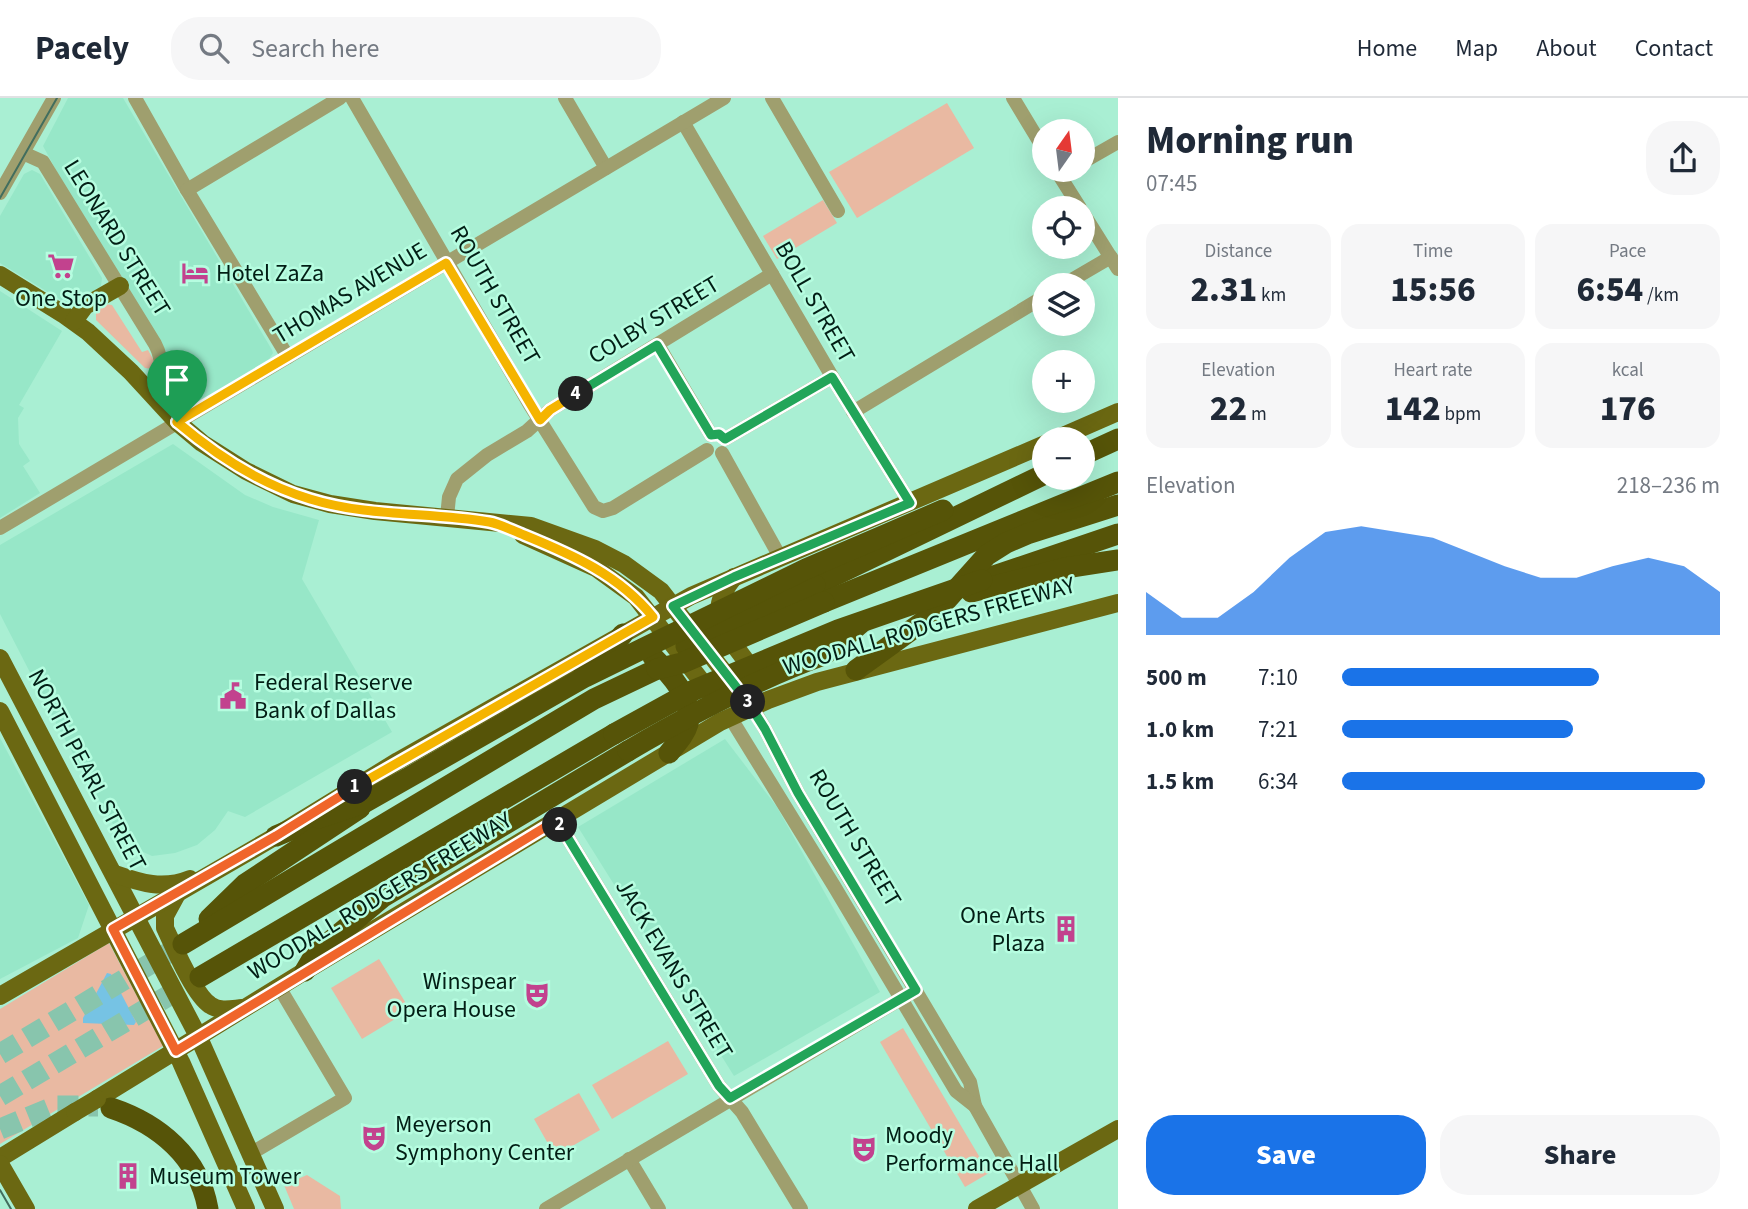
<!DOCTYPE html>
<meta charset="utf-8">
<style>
:root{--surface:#fff;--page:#f6f6f7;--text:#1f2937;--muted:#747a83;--line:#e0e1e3;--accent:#1a73e8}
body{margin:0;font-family:"Source Sans 3",sans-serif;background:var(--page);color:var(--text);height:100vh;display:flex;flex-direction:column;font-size:26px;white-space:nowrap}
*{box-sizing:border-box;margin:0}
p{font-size:23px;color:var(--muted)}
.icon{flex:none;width:38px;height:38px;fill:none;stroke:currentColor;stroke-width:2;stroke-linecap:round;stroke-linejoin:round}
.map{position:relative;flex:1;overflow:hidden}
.details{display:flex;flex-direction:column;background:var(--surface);width:630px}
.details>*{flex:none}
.needle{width:46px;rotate:14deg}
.tools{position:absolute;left:1032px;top:21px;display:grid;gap:14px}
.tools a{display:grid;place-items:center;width:63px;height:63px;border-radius:50%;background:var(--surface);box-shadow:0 7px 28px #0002;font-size:35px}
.pin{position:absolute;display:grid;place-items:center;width:60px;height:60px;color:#fff;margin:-72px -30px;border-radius:50% 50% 50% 0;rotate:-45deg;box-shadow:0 0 7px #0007}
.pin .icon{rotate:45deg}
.km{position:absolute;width:35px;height:35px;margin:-18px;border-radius:50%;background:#222;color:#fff;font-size:19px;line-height:35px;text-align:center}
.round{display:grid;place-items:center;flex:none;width:74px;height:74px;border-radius:28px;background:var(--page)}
.summary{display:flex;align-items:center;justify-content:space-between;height:119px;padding:0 28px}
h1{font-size:38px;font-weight:800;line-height:52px}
.figures{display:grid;grid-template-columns:repeat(3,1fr);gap:10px;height:119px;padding:7px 28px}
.figures div{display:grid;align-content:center;border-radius:18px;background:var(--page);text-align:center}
.figures b{font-size:35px;font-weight:800}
.figures small{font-size:19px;font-weight:400}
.figures p{font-size:19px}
.chart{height:196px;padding:14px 28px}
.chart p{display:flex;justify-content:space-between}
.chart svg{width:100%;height:126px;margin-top:7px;fill:var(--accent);opacity:.7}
.button{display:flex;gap:14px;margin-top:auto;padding:14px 28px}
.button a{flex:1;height:80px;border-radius:28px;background:var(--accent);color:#fff;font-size:28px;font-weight:800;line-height:80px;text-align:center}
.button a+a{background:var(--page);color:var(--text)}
ul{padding:0 28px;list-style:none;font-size:23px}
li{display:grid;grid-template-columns:112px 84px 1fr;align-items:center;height:52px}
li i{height:18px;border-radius:9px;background:var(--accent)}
header{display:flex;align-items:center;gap:42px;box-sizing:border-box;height:98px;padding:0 35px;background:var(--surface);border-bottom:2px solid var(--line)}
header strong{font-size:33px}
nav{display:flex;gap:38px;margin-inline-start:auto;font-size:24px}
.search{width:490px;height:63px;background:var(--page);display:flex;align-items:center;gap:18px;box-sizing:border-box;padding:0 24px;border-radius:28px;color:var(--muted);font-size:26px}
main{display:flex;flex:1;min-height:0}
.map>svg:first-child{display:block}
.built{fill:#97e7c8}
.green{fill:#e9b9a2}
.water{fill:#76c3e4}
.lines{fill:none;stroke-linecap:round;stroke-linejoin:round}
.highway-tunnel{stroke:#88c5ad;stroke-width:21;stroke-dasharray:21 10;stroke-linecap:butt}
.minor{stroke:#9f9f6e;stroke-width:14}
.major{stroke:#6b6812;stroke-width:18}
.highway{stroke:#565408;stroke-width:21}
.tram{stroke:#426e5e;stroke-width:2}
.major-bridge{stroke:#6b6812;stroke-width:18}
.highway-bridge{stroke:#565408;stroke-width:21}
.split-1-casing{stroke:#fff;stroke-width:14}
.split-2-casing{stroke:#fff;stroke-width:14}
.split-3-casing{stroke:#fff;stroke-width:14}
.split-4-casing{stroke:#fff;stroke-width:14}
.split-5-casing{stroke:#fff;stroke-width:14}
.split-1{stroke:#f5b400;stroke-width:9}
.split-2{stroke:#f0652b;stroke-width:9}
.split-3{stroke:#22a559;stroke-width:9}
.split-4{stroke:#22a559;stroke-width:9}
.split-5{stroke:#f5b400;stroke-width:9}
.labels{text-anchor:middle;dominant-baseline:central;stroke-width:5;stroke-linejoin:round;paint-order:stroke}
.street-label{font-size:24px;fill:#021e15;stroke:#b6fde0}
.poi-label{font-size:24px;fill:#021e15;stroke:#b6fde0;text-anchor:start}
</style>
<header>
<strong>Pacely</strong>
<div class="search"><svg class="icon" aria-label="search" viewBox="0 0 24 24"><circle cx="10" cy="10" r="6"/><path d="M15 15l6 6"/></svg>Search here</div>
<nav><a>Home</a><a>Map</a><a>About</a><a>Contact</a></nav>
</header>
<main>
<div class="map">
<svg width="1118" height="1111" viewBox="0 0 1118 1111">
<rect width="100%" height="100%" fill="#a9efd3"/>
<g class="built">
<polygon points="68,0 123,0 272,252 273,255 269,261 190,310 178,309 168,297 165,273 43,48"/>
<polygon points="32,72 40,76 102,180 101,188 75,206 66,205 0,165 0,118 24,76"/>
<polygon points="0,193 62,233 19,307 24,310 18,320 19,346 30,363 23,368 40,395 0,420"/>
<polygon points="173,346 245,397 273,409 319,422 302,481 392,634 245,719 228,713 215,732 197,747 175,755 152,758 130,748 118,735 58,629 0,516 0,447"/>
<polygon points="0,640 89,807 78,840 0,881"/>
<polygon points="725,641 777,709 880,894 734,978 578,729"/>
</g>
<g class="green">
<polygon points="947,5 974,50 857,120 829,74"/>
<polygon points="823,102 837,125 777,161 763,138"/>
<polygon points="105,206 112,207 142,254 148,252 153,261 153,271 145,270 96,222 96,214"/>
<polygon points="109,845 163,948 0,1046 0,911"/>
<polygon points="379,861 410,912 362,941 331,890"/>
<polygon points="903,930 989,1075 965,1089 880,944"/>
<polygon points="668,943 688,976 612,1021 592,987"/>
<polygon points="579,995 600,1032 555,1058 534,1021"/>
<polygon points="307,1077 340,1098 341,1111 294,1111 284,1087"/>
</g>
<polygon class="water" points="107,875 111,876 136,924 134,927 83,925 83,920"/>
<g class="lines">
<g class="highway-tunnel">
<polyline points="0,956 175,851"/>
<polyline points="0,998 200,879"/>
<polyline points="0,1031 56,1008 98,1008"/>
</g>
<g class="minor">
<polyline points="135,0 187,92 288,259"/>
<polyline points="352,0 530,307 594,409 603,413 613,410 707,352"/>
<polyline points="565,0 606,70"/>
<polyline points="772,0 838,113"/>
<polyline points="1013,0 1045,53"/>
<polyline points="683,24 837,287 910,405"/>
<path d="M23,55L43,64L155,246C165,265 161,282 157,302"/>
<polyline points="1083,64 1118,44"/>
<polyline points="1056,72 1080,110"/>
<polyline points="187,92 340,0"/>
<polyline points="0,95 54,0"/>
<polyline points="1083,115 1118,171"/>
<polyline points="1063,187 1111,159"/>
<polyline points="658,247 711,337"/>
<polyline points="853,314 1045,198"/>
<polyline points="725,341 832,279"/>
<polyline points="722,355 780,459"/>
<polyline points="447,419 449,399 457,381 487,357 527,333 550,312 772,176"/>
<polyline points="0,430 724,0"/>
<polyline points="752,609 765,631 798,695 970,984 975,1008 1033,1111"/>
<polyline points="730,619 834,788 956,993 975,1008"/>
<polyline points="557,722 719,988 742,1014 801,1111"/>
<polyline points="250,1056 345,1000 279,889"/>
<polyline points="629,1061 659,1111"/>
<polyline points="546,1111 909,896"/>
</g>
<g class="major">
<polyline points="0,177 63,216 88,234 131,274 177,324 202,345 246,373 293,396 330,406 375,413 531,428 595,451 624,466 661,493 734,587"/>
<polyline points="74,223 85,208 120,188"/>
<polyline points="1056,341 1118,314"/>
<polyline points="523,437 596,470 636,499 713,598"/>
<path d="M734,479C701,519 730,538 753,573L758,577"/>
<polyline points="0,560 199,940 275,1111"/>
<polyline points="0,613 181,964 246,1111"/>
<path d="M115,776C141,785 163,792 190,781"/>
<path d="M177,796L165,818V830C174,849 194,897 210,907C220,914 231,911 242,910"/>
<polyline points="0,898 276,738 398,663 691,498 1045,346"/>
<polyline points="97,1001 305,873 720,624 768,602 817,584 1118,505"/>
<polyline points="0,1060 75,1014"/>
<polyline points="0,1066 26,1111"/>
<polyline points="977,1111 1118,1031"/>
</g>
<g class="highway">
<polyline points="1083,357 1118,341"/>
<polyline points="982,482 1118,436"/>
<polyline points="815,487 1045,376"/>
<polyline points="824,504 1118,384"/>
<polyline points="824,557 861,525"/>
<path d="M653,559C670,576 694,601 688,626C685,637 676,646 669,655"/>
<polyline points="584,572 603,560 623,536"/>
<polyline points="856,572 935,515 987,457 1006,445 1027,436 1118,407"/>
<polyline points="276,738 319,720"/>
<polyline points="209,821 245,786 360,710"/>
<polyline points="183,846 594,601 657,571"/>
<polyline points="305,873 315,856 383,799 628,653"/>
<polyline points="200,879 614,636"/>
<path d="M111,1010C159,1026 199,1059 208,1111"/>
</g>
<g class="tram">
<polyline points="0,100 57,0"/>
<polyline points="0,1092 11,1111"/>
</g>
<polyline class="major-bridge" points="75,1014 97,1001"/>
<g class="highway-bridge">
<polyline points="971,494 1065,470 1118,462"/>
<polyline points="686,548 815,487"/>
<polyline points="657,571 682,565 824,504"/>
<polyline points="614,636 692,593 838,532 982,482"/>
<path d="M628,653C691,616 755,582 824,557"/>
<polyline points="319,720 364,705 585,579 642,551 806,471 943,412"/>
</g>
</g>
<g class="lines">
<defs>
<path id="split-1" d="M177,324C217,358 260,386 310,401C368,419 430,414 489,424C501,426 513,433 524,437C573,457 619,477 653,519L355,689"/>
<polyline id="split-2" points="355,689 276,738 113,831 176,953 557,722 560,727"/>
<polyline id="split-3" points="560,727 719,988 730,1000 916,892 798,695 765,631 748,604"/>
<polyline id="split-4" points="576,296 657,247 711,337 719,336 725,341 832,279 910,405 734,479 673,508 748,604"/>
<polyline id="split-5" points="177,324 446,165 540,322 550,312 576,296"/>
</defs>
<use href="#split-1" class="split-1-casing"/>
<use href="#split-2" class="split-2-casing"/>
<use href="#split-3" class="split-3-casing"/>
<use href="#split-4" class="split-4-casing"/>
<use href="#split-5" class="split-5-casing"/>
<use href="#split-1" class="split-1"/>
<use href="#split-2" class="split-2"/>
<use href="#split-3" class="split-3"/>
<use href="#split-4" class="split-4"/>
<use href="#split-5" class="split-5"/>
</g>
<defs>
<symbol id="supermarket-bare" viewBox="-9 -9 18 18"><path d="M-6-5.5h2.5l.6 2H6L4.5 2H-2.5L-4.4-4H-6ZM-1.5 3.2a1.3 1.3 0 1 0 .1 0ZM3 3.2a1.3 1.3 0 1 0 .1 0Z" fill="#c2428e" stroke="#b6fde0" stroke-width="2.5" paint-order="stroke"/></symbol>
<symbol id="hotel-bare" viewBox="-9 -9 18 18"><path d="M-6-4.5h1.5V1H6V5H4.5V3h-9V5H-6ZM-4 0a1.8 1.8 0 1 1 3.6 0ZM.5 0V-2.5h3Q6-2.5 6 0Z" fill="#c2428e" stroke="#b6fde0" stroke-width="2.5" paint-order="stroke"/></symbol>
<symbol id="civic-bare" viewBox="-9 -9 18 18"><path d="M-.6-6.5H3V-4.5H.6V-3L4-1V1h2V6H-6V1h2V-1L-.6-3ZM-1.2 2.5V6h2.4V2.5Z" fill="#c2428e" stroke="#b6fde0" stroke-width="2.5" paint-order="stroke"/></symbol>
<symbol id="building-bare" viewBox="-9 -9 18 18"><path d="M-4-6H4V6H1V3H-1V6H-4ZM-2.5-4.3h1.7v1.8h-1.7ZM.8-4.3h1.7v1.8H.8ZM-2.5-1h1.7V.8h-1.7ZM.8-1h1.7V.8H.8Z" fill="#c2428e" stroke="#b6fde0" stroke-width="2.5" paint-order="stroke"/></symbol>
<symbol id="theatre-bare" viewBox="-9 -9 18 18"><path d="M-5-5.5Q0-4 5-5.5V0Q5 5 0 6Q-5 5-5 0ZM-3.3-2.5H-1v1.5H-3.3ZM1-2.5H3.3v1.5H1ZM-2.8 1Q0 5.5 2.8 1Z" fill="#c2428e" stroke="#b6fde0" stroke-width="2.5" paint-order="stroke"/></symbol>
</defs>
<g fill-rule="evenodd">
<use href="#supermarket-bare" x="42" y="149" width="38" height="38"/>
<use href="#hotel-bare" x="176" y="156" width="38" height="38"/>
<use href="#civic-bare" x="214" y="579" width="38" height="38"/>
<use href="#building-bare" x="1047" y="812" width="38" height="38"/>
<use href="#theatre-bare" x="518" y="878" width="38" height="38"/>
<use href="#theatre-bare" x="355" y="1021" width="38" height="38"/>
<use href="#theatre-bare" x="845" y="1032" width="38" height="38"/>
<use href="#building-bare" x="109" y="1059" width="38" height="38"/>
</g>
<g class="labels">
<g class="street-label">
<text transform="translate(117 140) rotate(58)">LEONARD STREET</text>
<text transform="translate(350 195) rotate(-31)">THOMAS AVENUE</text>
<text transform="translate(495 197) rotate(60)">ROUTH STREET</text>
<text transform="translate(815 204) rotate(60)">BOLL STREET</text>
<text transform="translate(654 222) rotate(-31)">COLBY STREET</text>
<text transform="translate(929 528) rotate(-16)">WOODALL RODGERS FREEWAY</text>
<text transform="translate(87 672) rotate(62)">NORTH PEARL STREET</text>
<text transform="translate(855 740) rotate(59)">ROUTH STREET</text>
<text transform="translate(380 798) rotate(-31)">WOODALL RODGERS FREEWAY</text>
<text transform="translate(674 871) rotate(59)">JACK EVANS STREET</text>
</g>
<g class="poi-label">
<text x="216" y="175">Hotel ZaZa</text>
<text x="61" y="200" text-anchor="middle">One Stop</text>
<text x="254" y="584">Federal Reserve<tspan x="254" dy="28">Bank of Dallas</tspan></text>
<text x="1045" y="817" text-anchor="end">One Arts<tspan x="1045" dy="28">Plaza</tspan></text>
<text x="516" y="883" text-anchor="end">Winspear<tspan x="516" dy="28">Opera House</tspan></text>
<text x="395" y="1026">Meyerson<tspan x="395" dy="28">Symphony Center</tspan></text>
<text x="885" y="1037">Moody<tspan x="885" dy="28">Performance Hall</tspan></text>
<text x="149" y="1078">Museum Tower</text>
</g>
</g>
</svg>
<div class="tools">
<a><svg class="needle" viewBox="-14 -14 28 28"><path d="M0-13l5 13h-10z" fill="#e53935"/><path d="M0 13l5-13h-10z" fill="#747a83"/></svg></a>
<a><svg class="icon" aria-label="locate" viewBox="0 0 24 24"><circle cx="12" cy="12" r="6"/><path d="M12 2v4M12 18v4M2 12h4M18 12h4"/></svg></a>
<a><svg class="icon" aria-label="layers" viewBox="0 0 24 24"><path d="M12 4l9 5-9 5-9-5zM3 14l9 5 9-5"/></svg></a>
<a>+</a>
<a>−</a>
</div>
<div class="pin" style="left:177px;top:324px;background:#1e9e55"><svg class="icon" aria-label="arrive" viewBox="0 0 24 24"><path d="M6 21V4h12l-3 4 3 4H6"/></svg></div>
<b class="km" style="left:355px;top:689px">1</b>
<b class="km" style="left:560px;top:727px">2</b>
<b class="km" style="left:748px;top:604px">3</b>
<b class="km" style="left:576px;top:296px">4</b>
</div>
<section class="details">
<div class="summary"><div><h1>Morning run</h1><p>07:45</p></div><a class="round"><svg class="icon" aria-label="share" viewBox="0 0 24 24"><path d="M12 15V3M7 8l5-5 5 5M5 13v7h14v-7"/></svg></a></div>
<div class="figures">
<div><p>Distance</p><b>2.31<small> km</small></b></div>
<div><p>Time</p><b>15:56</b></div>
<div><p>Pace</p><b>6:54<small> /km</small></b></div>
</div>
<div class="figures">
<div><p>Elevation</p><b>22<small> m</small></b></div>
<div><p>Heart rate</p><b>142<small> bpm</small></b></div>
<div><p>kcal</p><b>176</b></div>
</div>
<div class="chart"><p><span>Elevation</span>218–236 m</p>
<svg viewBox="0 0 160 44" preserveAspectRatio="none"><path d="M0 44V29L10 38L20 38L30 29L40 17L50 8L60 6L70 8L80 10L90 15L100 20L110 24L120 24L130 20L140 17L150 20L160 29V44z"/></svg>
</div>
<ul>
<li><b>500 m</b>7:10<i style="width:68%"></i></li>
<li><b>1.0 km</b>7:21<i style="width:61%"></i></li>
<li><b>1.5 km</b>6:34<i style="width:96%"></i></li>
</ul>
<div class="button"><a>Save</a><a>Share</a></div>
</section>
</main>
